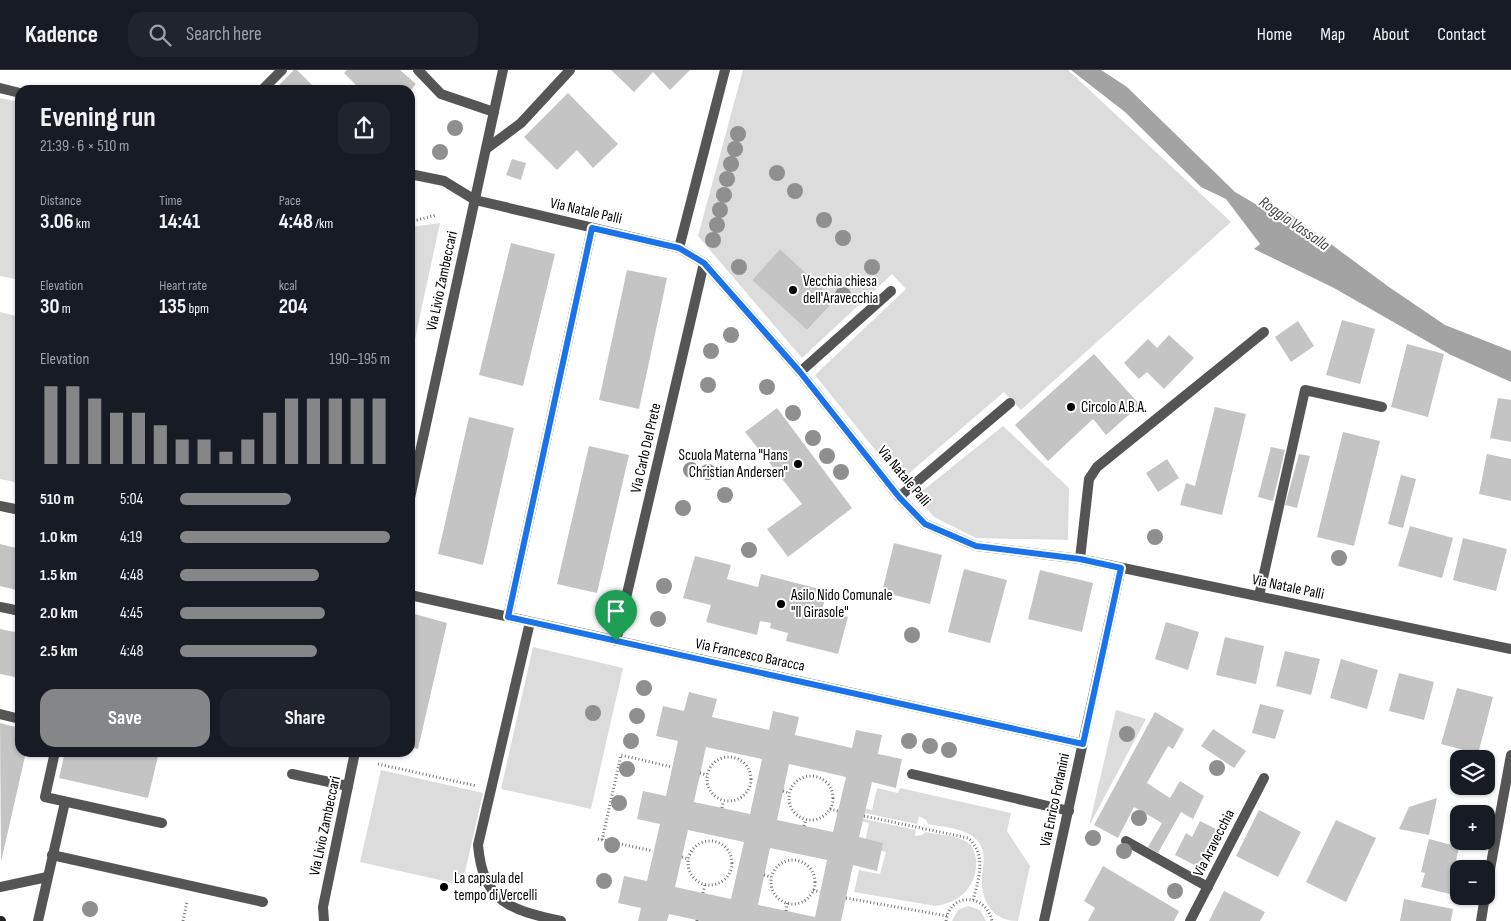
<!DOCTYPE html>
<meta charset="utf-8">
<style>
:root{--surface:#171b24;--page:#20242c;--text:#f1f3f6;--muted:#9ea1a6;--line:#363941;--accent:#858687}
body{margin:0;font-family:"Sofia Sans Condensed",sans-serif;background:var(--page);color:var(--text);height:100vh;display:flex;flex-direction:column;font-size:19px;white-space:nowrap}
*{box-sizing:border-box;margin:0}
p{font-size:16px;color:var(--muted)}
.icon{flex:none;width:28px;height:28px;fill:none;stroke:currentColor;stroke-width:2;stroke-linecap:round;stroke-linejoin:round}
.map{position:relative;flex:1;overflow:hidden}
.details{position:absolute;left:15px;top:15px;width:400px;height:672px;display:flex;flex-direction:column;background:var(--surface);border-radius:15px;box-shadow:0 1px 4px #0004}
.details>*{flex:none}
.controls{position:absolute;left:1450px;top:680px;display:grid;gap:10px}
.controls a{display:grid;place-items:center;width:45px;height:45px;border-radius:10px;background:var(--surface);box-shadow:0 1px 4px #0004;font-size:25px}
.pin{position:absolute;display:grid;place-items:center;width:42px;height:42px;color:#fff;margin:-51px -21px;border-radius:50% 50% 50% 0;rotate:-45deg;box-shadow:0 0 5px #0007}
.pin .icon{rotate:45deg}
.round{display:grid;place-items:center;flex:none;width:52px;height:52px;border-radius:15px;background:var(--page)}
.summary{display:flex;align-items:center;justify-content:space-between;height:85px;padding:0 25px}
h1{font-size:28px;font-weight:700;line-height:38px}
.stats{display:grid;grid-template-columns:repeat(3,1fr);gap:8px;height:85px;padding:5px 25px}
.stats div{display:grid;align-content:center}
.stats b{font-size:21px;font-weight:700}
.stats small{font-size:14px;font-weight:400}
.stats p{font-size:14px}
.chart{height:140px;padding:10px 25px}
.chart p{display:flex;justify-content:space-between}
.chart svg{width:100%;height:90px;margin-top:5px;stroke:var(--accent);stroke-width:6}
.button{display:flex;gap:10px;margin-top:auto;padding:10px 25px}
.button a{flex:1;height:58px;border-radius:15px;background:var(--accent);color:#fff;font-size:20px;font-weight:700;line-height:58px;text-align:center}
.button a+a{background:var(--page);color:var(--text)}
ul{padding:0 25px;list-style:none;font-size:16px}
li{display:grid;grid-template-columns:80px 60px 1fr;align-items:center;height:38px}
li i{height:12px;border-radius:6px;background:var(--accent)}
header{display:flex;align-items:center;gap:30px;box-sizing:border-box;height:70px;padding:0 25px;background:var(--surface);border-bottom:1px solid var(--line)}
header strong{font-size:24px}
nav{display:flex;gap:28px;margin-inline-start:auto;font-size:18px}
.search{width:350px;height:45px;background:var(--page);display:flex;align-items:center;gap:12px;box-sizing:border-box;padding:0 18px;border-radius:15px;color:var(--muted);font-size:19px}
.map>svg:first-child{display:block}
.green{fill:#dcdcdc;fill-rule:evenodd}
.water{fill:#a3a3a3}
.building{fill:#c4c4c4;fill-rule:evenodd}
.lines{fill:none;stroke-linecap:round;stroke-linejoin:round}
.path{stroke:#777;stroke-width:3;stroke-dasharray:1 2.5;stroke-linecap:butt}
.lane{stroke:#555;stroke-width:10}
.street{stroke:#555;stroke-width:10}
.secondary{stroke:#222;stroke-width:10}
.tree{fill:#8f8f8f}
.route-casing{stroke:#fff;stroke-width:10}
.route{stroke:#1a73e8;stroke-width:6}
.poi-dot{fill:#000;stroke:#fff;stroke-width:2}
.labels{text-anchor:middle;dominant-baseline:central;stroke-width:4;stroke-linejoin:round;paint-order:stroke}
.street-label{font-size:15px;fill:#000;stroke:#fff}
.poi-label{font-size:15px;fill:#000;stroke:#fff;text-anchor:start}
.water-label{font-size:16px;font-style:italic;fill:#444;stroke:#fff}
</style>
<header>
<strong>Kadence</strong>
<div class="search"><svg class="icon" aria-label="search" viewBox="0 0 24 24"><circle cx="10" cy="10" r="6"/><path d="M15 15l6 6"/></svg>Search here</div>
<nav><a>Home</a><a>Map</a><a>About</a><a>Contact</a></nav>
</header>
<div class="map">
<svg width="1511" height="851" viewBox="0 0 1511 851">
<rect width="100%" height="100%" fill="#fff"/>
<g class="green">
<path d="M743,0H1068L1231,152L1021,340L1004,322L900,411L815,305L906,219L892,204L802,288L698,166ZM780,179L835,230L807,260L752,210Z"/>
<polygon points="0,28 20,32 20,210 0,206"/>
<polygon points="440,153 410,292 410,157"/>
<polygon points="0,242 20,247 20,413 0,409"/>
<polygon points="1003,356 1069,418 1068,470 976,468 934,447 916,426"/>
<polygon points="533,577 623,598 591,739 501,719"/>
<polygon points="1116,640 1146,649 1089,756"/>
<polygon points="381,700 483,723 462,815 360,792"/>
<path d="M877,718L898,723L900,718L1011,743L1007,761L1030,796L1018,851C997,851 985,838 982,817C980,801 990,783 976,769C965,758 942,757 928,754L926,750L919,746L917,754L855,741L856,736L872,740Z"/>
<path d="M854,747L916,760L915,766L922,765L926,762C938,765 956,765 967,772C973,776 975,783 976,789C978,816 960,833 935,836L854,822L859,800L880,804L886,782L864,776L869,753L853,749Z"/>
<polygon points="968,836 980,840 986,851 952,851 958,840"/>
</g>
<polygon class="water" points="1071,0 1101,0 1127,17 1235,122 1276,146 1274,150 1279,152 1286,141 1389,217 1445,255 1511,281 1511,312 1451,285 1334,218 1254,179 1260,174 1226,129 1201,117 1125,42"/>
<g class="building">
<polygon points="294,0 297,0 317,20 274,20"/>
<polygon points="347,0 400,0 416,14 411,20 361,20 344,3"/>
<polygon points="611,0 690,0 670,20 653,2 634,22"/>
<polygon points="568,23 618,74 593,98 577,80 557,100 524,67"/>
<polygon points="512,89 526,93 521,110 506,105"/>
<polygon points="511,173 555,184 523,316 479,305"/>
<polygon points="780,179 835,230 807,260 752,210"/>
<polygon points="627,200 667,208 639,339 599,330"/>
<polygon points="1342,250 1375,259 1360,314 1326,305"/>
<polygon points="1298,251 1314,276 1291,292 1275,267"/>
<polygon points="1169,265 1194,288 1164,319 1147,302 1139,309 1124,293 1148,269 1157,278"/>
<polygon points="1407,274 1444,284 1428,347 1391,337"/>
<polygon points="1094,284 1140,335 1106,365 1093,349 1048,391 1015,355"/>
<polygon points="1498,328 1511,330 1511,372 1490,368"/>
<polygon points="1215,337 1246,344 1222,445 1180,435 1186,413 1195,416"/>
<polygon points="777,338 852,438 788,487 767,459 802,434 745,362"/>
<polygon points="469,347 514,358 483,495 438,484"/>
<polygon points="1343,362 1380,371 1354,476 1317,467"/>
<polygon points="589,376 629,385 597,523 557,514"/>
<polygon points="1271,377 1285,380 1273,431 1258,427"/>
<polygon points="1299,384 1310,386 1297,438 1285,435"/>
<polygon points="1487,384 1511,389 1511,431 1479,424"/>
<polygon points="1167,389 1179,408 1158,422 1146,403"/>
<polygon points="1401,405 1416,409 1403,458 1388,454"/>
<polygon points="1410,456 1453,468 1442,508 1398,496"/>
<polygon points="1463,468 1507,479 1496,521 1453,510"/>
<polygon points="894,473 942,485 930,534 882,522"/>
<polygon points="0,474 20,479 20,521 0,516"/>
<polygon points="695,486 731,495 727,509 758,517 761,504 827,521 822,540 848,547 838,584 786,571 788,563 770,558 771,553 760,551 757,565 706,552 711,535 683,528"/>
<polygon points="964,499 1007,510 990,573 948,562"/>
<polygon points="1040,500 1093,513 1082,562 1028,549"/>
<polygon points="411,543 447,553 418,679 410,677"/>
<polygon points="1166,552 1199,562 1188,600 1155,589"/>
<polygon points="0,559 20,563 20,608 0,604"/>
<polygon points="1225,567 1264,576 1256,614 1216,605"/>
<polygon points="1285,581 1320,589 1311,625 1276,616"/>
<polygon points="1341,589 1378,600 1367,639 1330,628"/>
<polygon points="1399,603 1434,612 1424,650 1389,641"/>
<polygon points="1457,618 1493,627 1478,684 1441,674"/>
<path d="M689,622L717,629L712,647L769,660L773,641L799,647L795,665L852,678L856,660L882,665L878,684L902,689L896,718L872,712L859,767L883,773L877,801L853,795L841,851H701L669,844L667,851H638L641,838L618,833L624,806L647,811L660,754L637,749L643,721L666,726L678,671L656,666L663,636L684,641ZM706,677L762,689L750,744L694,732ZM789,694L846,707L833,762L777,750ZM688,760L744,772L731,829L675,817ZM770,778L827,790L815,847L758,835Z"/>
<polygon points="1260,634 1284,640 1275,669 1252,663"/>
<polygon points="1155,642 1184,659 1173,679 1168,676 1147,713 1170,728 1180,711 1204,726 1193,749 1181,742 1158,783 1148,777 1162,753 1134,737 1118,768 1094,755"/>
<polygon points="0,653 20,658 20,682 26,682 1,792"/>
<polygon points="1213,659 1246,681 1234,698 1201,676"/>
<polygon points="65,682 159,682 148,728 59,708"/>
<polygon points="1437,728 1429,765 1399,759 1409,737"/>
<polygon points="1259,740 1301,762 1278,807 1236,786"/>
<polygon points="1336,750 1376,768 1346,832 1306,812"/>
<polygon points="1200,751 1218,760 1200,798 1175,785 1186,763 1192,767"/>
<polygon points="1429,769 1459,777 1454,800 1459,802 1454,825 1421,817 1425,803 1421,802"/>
<polygon points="1103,796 1179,841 1174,851 1088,851 1095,838 1084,831"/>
<polygon points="1224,821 1265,842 1260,851 1209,851"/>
<polygon points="1404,829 1453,839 1451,851 1400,851"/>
</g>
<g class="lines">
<g class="path">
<polyline points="410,152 436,145"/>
<circle cx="729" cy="709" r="22"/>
<polyline points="378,694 477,716"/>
<polyline points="700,703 707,705"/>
<circle cx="811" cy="728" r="22"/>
<polyline points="783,721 789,723"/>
<polyline points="722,738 723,731"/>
<polyline points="830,739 838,741"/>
<path d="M864,746L968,768C987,784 979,809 973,830"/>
<polyline points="804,756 806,750"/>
<polyline points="598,769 653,781"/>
<polyline points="602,770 621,685 672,697"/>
<circle cx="710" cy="793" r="22"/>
<polyline points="682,787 689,789"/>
<circle cx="793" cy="812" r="22"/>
<polyline points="764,805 771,807"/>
<polyline points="813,820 820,822"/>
<polyline points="703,823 705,815"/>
<polyline points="846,828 947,846"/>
<polyline points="786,841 787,833"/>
<polyline points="183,851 187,832"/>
<polyline points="697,851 697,850"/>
<path d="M946,851C950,822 986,823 992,851"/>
</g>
<g class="lane">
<polyline points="418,0 441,24 494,42"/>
<polyline points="0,18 20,23"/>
<polyline points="262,20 282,0"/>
<polyline points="486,79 521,53 570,0"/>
<polyline points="1080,489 1089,409 1097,397 1264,262"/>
<polyline points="1259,526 1305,320 1382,337"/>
<polyline points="0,537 20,541"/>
<polyline points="508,547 592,158"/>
<path d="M530,552L478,775C483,832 510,840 561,851"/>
<polyline points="0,644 20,649"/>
<polyline points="55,682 45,727 162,753"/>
<polyline points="292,704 348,716"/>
<polyline points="912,704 1069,741"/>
<polyline points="1126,771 1208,817"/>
<polyline points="52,785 263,832"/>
<polyline points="0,817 47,807"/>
<polyline points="38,851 65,732"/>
</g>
<g class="street">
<polyline points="410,104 444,111 475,130 679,178 704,193 800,302 899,427 925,454 976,476 1080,489 1511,579"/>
<polyline points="679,178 725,0"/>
<polyline points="800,302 891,221"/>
<polyline points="899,427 1010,333"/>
<polyline points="410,428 503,0"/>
<polyline points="0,436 20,440"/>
<polyline points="410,525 1083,674"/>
<polyline points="616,571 704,193"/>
<polyline points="1486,821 1511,685"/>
<polyline points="324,851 323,837 355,682"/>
<polyline points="1044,851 1121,498"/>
<polyline points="1190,851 1264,708"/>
<polyline points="1481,851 1485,826"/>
</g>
<polyline class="secondary" points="0,851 1,851"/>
</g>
<g class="tree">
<circle cx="455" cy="58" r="8"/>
<circle cx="738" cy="64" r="8"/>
<circle cx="735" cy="79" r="8"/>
<circle cx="440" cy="82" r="8"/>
<circle cx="731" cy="94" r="8"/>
<circle cx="777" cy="103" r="8"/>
<circle cx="727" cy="109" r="8"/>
<circle cx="795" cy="121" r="8"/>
<circle cx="724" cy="125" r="8"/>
<circle cx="720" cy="140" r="8"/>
<circle cx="824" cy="150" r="8"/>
<circle cx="717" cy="155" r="8"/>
<circle cx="843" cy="168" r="8"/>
<circle cx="713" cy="170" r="8"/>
<circle cx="739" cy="197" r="8"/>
<circle cx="872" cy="197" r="8"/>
<circle cx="843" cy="225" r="8"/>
<circle cx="731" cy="265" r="8"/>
<circle cx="711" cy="281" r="8"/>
<circle cx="708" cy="315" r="8"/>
<circle cx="767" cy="317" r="8"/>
<circle cx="793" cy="343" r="8"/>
<circle cx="813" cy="368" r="8"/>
<circle cx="827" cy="386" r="8"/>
<circle cx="691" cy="400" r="8"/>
<circle cx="708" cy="402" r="8"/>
<circle cx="841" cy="402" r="8"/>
<circle cx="725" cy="425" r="8"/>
<circle cx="683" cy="438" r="8"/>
<circle cx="1155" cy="467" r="8"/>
<circle cx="749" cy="480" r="8"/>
<circle cx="1339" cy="488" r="8"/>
<circle cx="664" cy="516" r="8"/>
<circle cx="658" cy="549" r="8"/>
<circle cx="912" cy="565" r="8"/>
<circle cx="644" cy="618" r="8"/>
<circle cx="593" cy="643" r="8"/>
<circle cx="637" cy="646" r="8"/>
<circle cx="1127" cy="664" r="8"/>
<circle cx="631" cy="671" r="8"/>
<circle cx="909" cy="671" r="8"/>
<circle cx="930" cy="676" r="8"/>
<circle cx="949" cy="680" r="8"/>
<circle cx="1217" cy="698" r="8"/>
<circle cx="627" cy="699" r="8"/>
<circle cx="619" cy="733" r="8"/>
<circle cx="1139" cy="748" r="8"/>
<circle cx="1093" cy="768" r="8"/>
<circle cx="612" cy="775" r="8"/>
<circle cx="1124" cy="781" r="8"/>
<circle cx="604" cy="811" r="8"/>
<circle cx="1175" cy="821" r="8"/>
<circle cx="90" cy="839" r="8"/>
</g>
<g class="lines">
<defs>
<polygon id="route" points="592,158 679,178 704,193 800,302 899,427 925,454 976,476 1080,489 1121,498 1083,674 508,547"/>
</defs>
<use href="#route" class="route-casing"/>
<use href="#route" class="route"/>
</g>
<g class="poi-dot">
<circle cx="793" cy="220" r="5"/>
<circle cx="1071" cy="337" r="5"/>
<circle cx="798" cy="394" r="5"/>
<circle cx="781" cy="534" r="5"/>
<circle cx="444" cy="817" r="5"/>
</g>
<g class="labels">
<g class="street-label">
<text transform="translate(586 141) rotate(13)">Via Natale Palli</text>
<text transform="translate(442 211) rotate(-78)">Via Livio Zambeccari</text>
<text transform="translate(646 378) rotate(-77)">Via Carlo Del Prete</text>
<text transform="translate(904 406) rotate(50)">Via Natale Palli</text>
<text transform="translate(1288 517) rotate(12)">Via Natale Palli</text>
<text transform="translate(750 585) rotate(12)">Via Francesco Baracca</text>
<text transform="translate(1055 730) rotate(-78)">Via Enrico Forlanini</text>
<text transform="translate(325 756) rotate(-78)">Via Livio Zambeccari</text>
<text transform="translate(1214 773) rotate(-63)">Via Aravecchia</text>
</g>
<g class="poi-label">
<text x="803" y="211">Vecchia chiesa<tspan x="803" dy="17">dell'Aravecchia</tspan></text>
<text x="1081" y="337">Circolo A.B.A.</text>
<text x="788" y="385" text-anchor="end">Scuola Materna "Hans<tspan x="788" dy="17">Christian Andersen"</tspan></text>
<text x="791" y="525">Asilo Nido Comunale<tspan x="791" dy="17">"Il Girasole"</tspan></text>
<text x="454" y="808">La capsula del<tspan x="454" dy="17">tempo di Vercelli</tspan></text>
</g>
<g class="water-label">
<text transform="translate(1294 154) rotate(35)">Roggia Vassalla</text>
</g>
</g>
</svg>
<div class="controls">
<a><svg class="icon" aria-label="layers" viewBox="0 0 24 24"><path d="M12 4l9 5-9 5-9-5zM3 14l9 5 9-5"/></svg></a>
<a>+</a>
<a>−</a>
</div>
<div class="pin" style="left:616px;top:571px;background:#1e9e55"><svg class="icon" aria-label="arrive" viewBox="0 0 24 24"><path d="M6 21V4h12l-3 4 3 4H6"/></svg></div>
<section class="details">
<div class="summary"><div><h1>Evening run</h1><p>21:39 · 6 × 510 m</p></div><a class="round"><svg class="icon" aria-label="share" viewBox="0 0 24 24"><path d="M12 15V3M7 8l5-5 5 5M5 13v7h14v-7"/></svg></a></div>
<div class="stats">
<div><p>Distance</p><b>3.06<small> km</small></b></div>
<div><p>Time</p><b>14:41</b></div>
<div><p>Pace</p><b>4:48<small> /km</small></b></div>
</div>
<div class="stats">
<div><p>Elevation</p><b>30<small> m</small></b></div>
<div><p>Heart rate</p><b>135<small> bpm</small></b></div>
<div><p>kcal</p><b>204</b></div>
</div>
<div class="chart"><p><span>Elevation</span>190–195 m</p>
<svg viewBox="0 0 160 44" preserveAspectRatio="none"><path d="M5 44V6M15 44V6M25 44V12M35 44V19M45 44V19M55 44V25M65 44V32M75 44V32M85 44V38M95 44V32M105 44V19M115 44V12M125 44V12M135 44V12M145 44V12M155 44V12"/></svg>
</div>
<ul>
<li><b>510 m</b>5:04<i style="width:53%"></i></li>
<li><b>1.0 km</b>4:19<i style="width:100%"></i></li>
<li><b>1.5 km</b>4:48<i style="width:66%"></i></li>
<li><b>2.0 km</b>4:45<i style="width:69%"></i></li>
<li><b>2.5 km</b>4:48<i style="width:65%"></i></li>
</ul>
<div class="button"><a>Save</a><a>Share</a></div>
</section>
</div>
